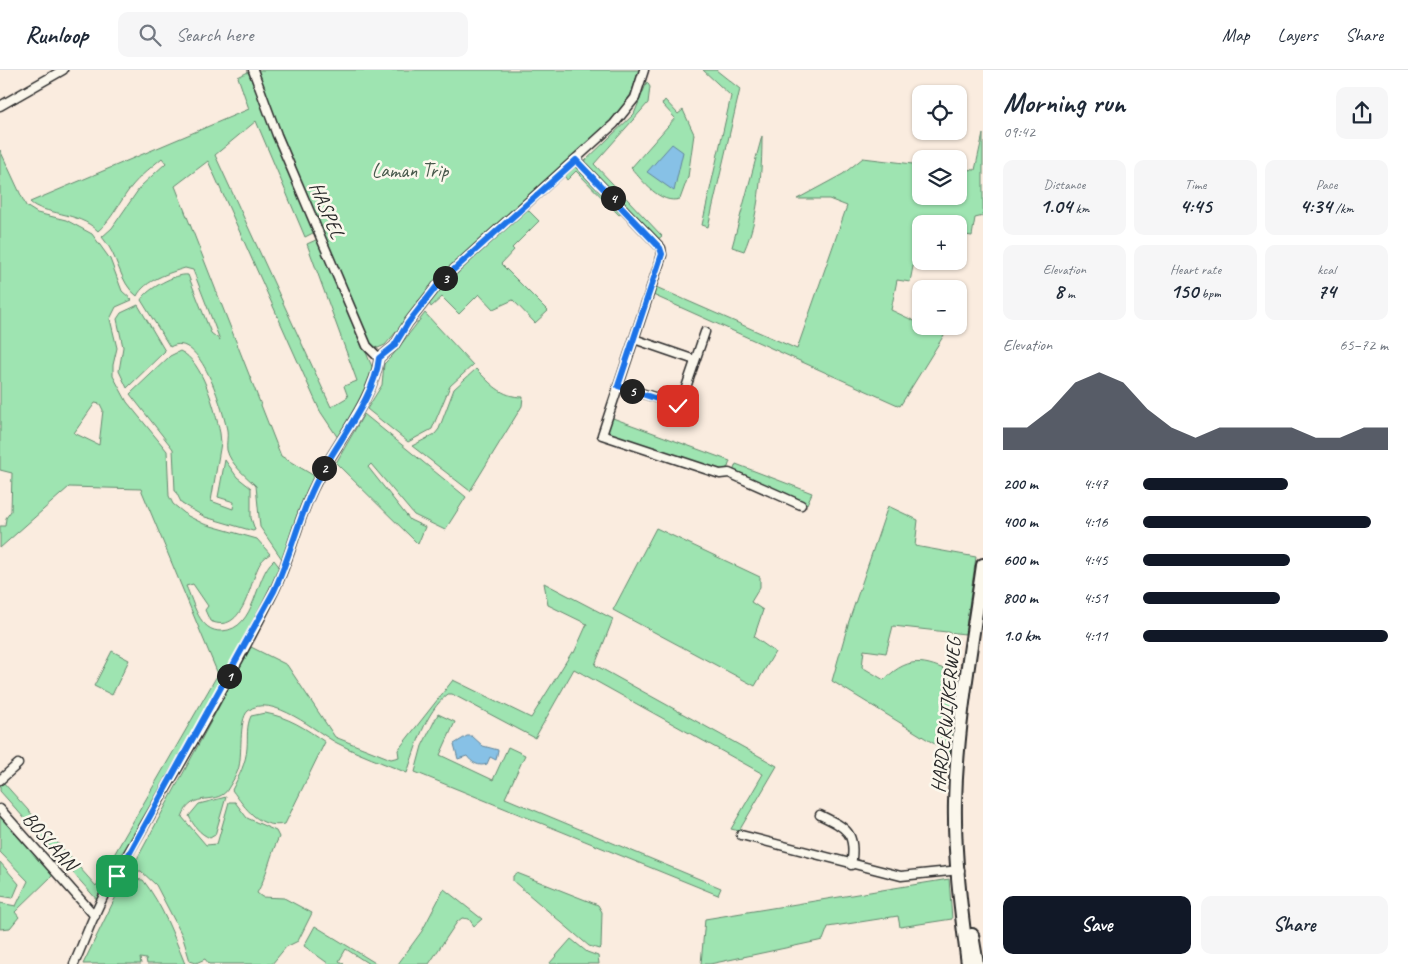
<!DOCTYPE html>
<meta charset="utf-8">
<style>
:root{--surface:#fff;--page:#f6f6f7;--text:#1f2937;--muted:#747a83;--line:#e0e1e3;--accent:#111827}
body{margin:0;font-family:Caveat,sans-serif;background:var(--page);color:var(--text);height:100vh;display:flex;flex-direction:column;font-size:19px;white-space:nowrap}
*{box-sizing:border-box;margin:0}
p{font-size:16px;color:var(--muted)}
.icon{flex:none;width:28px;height:28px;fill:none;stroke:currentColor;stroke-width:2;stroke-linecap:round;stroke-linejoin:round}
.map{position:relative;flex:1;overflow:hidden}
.panel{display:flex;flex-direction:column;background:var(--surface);width:425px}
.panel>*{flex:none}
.buttons{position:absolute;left:912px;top:15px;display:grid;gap:10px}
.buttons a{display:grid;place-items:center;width:55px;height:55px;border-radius:10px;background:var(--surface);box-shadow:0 1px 4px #0004;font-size:25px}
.pin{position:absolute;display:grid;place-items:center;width:42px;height:42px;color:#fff;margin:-21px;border-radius:10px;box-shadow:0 2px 8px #0006}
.km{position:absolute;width:25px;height:25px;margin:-12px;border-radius:50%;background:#222;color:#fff;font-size:14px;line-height:25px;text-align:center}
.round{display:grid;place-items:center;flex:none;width:52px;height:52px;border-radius:10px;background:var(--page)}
.summary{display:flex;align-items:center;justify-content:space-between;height:85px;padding:0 20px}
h1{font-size:28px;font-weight:700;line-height:38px}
.figures{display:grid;grid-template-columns:repeat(3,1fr);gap:8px;height:85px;padding:5px 20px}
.figures div{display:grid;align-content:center;border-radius:10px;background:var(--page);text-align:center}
.figures b{font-size:21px;font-weight:700}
.figures small{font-size:14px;font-weight:400}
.figures p{font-size:14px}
.chart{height:140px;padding:10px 20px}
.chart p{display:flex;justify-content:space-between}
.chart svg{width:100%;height:90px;margin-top:5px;fill:var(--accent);opacity:.7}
.cta{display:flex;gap:10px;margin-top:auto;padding:10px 20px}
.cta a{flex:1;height:58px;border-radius:10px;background:var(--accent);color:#fff;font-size:20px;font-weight:700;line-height:58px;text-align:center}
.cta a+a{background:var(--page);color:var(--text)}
ul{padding:0 20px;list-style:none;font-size:16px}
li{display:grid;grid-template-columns:80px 60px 1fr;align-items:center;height:38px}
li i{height:12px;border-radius:6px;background:var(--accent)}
header{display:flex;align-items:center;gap:30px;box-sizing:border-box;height:70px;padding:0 25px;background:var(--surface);border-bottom:1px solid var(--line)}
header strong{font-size:24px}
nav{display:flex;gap:28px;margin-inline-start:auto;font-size:18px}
.search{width:350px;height:45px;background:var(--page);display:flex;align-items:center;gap:12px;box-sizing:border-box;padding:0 18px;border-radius:10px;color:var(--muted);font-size:19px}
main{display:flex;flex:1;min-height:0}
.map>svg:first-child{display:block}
.green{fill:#9ee4b1;stroke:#64886e;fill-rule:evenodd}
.water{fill:#87c1e6;stroke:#62859b}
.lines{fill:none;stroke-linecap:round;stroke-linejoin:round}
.street-casing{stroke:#2b2b2b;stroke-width:11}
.primary-casing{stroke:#2b2b2b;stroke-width:16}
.street{stroke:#fbf7ec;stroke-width:8}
.primary{stroke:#fbf7ec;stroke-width:12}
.route-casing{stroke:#fff;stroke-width:10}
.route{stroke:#1a73e8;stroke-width:6}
.labels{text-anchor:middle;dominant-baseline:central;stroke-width:5;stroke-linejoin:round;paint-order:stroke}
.park-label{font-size:20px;fill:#48594c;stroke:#fbf7ec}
.street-label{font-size:20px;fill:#2b2b2b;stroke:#fbf7ec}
</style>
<header>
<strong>Runloop</strong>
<div class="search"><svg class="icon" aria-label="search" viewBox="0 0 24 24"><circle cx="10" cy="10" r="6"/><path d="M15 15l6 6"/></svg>Search here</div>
<nav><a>Map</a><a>Layers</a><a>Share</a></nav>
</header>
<main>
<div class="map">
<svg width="983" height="894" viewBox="0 0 983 894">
<rect width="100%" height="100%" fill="#faecdf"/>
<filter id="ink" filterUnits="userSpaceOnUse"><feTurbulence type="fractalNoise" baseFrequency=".02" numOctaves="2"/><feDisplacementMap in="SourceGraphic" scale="10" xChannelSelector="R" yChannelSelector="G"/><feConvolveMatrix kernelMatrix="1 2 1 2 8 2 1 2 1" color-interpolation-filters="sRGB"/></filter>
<g filter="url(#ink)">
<g class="green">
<polygon points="254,0 639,0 631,24 617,44 424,229 422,227 417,232 419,235 385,275 378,278 371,275"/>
<polygon points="703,0 716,0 740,19 708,157 702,155 731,26"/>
<path d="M248,2L315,162L305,167L256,51L215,85L331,337L348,327L344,316L357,311L307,174L318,169L373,299V309L338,368L320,341L208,91L175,116L281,386L316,407L284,492L260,457L256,416C247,407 230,394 227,380C226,374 228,367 227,360C223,340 200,259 170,277L141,230C147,219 176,203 188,205L211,263L220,270L193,200L185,198C169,203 145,210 137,226C119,213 119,186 102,167L112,158L141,116L166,93L162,88C149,99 135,110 126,124C117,137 110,151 98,161C78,141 43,145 30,132L249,39L238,7Z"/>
<polygon points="647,12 650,17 648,33 594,94 662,166 657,170 583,93 634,44"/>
<path d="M665,30L678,44L683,40L694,64L688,107L680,129C660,135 643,111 631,98L675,48L662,34Z"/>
<polygon points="983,64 983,146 975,148 972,166 959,164 959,154 921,154 910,212 897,210 891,240 944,265 900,336 653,225 656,217 797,279 847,136 829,129 797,129 843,104 863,88 921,95 921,126 959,126 959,99 975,100"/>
<path d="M762,66C762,103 759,147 744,181L732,177Z"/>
<path d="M0,80L26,136L37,143L66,150L92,164L110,189L122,221L132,230L116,237L110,249L117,278L113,295V306L127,332L167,381L169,426L173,434L188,446L204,454L257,469L270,484C267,486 263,489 261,492C249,510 245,566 210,551L205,540L208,536L193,514L186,516C194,533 199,562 222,561C257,559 254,506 274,490L281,499L230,600L99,832L0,721V713L2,711L96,816L218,604L141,419L69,417L0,478V456H5L6,448L11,441L12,403L0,400ZM95,333L100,334L103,340L99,375L74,363Z"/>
<polygon points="574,95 579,98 622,143 619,145 576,101 567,110 564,105"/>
<polygon points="526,138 539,151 512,178 514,180 501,194 548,241 535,253 513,230 493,239 479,224 459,244 442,227 431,237 428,231"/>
<polygon points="138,235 165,281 127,318 119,301 123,277 117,249 121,243"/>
<polygon points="425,243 473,295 450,316 432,359 408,372 367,339 382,315 384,294 392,286"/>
<path d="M180,281C203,291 215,340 220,363L221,373L211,431L233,439L234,432L218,427L225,390L237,407L251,418V448L255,460L253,461L205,447L182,434L175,420L173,379L130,324L170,286Z"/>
<path d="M476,299C491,314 501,327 523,327L522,336L470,421L412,376L435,364L439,359L454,319Z"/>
<polygon points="364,344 466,427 445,460 414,445 371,394 368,397 410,450 425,457 418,474 336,393"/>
<polygon points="610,347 730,391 728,397 721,402 605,362"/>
<polygon points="736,394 812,423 807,434 786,423 732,404"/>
<path d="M888,436L918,450L915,476L976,487L965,564L893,556L886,583L864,580L862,597L884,610C912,582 928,593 959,605L951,684L832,611L849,551Z"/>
<polygon points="656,458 760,507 760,517 751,532 763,540 754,567 775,582 755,616 613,540"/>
<path d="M544,513L613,549L595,595L777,696L739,761L731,759L763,704L574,599L535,668L452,624H448C425,642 416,677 407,703C384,693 359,685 337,673C319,664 270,621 248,641C238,650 243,686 238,700C236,706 232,712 229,717C219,738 192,718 182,747L206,775L217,774L229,732H235L247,748L276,761L279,767C270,785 267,806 257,823L262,827L284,828L312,843L298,871L286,877L272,894H209L205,889L196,893L190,891L182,865L156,815L141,801L130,802L251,577L287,595L335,667L391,689L399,687L398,680L453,610L531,648L572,582L574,583L587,554L548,535Z"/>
<polygon points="112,581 129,590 112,625 94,616"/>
<path d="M265,643C288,647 305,658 325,672L285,754C259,759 246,739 232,720C239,706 246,693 247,678C248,665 246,657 251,646Z"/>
<polygon points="438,644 455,652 440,685 493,710 508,677 525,685 505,728 721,818 718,825 415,702 422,676"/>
<path d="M226,727L215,765L210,768C200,764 193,755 189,746L199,734Z"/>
<polygon points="0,746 53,805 15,842 19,847 10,858 0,859 0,833 16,836 28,811 0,782"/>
<polygon points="0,792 19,814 13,828 0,826"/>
<polygon points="517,803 598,835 602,842 601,877 599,879 589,876 513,811 513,806"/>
<path d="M132,809L143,810C163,836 173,864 185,894H147L146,889L140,888L141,894H83L122,814Z"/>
<polygon points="949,809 952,849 900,857 898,846 828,857 823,870 710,894 701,894 705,849"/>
<polygon points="444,819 482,849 474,856 469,849 462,848 457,852 429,894 398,894 422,861"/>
<polygon points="315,856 377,894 369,894 346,879 339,891 344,894 329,894 304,876"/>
<polygon points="571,869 587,882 598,886 599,894 549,894"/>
</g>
<g class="water">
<polygon points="672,74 683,82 674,121 647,102"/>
<path d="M467,666H472L483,676L498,680L496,690L490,687L487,694C479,697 472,693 467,686L458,689L454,674Z"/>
</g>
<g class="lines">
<defs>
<g id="street">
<polyline points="253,0 277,65 367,276 379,288"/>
<polyline points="0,36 63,0"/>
<polyline points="576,90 661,178 662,185 602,365 720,404 729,403 801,435"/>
<polyline points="634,269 695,290"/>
<polyline points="618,316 680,335 705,262"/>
<polyline points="0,710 18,694"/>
<polyline points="0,739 95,846"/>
<path d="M820,745C847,758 857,763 851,795"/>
<polyline points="741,765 901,806 960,800"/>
<path d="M74,894C85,869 94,842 108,818C165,720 224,622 274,521C291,487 298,448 315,415C333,378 375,327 379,288L394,276L408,253L440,212L614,54L635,28L644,0"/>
</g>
<g id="primary">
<polyline points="972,865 977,894"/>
<path d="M968,894C961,840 954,787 955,732C957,652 972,573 983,495"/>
</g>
</defs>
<use href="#street" class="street-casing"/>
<use href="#primary" class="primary-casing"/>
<use href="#street" class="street"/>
<use href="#primary" class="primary"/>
</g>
</g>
<g class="lines" filter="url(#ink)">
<defs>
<path id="route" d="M117,806L274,521C290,487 298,450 314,417C332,377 375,330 379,288L394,276L408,253L440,212L576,90L660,178L662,184L618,316L678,336"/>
</defs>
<use href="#route" class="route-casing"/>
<use href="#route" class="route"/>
</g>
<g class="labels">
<g class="park-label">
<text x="410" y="100">Laman Trip</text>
</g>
<g class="street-label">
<text transform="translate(327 140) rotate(67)">HASPEL</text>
<text transform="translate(946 645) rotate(-84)">HARDERWIJKERWEG</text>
<text transform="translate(50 771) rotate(48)">BOSLAAN</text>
</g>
</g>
</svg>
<div class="buttons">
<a><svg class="icon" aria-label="locate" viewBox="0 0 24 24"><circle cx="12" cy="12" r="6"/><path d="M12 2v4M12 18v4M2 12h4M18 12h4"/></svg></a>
<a><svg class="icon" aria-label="layers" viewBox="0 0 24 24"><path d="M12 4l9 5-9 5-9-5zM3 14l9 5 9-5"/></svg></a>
<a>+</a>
<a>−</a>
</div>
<div class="pin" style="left:117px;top:806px;background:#1e9e55"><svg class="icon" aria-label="arrive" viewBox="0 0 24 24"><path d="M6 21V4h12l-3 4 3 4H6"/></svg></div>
<div class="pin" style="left:678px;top:336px;background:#d93025"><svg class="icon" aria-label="check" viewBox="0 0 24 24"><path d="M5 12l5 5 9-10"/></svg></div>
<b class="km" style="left:229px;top:606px">1</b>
<b class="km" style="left:324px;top:398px">2</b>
<b class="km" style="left:445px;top:208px">3</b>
<b class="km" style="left:613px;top:128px">4</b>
<b class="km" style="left:632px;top:321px">5</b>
</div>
<section class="panel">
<div class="summary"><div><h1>Morning run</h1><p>09:42</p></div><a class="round"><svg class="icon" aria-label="share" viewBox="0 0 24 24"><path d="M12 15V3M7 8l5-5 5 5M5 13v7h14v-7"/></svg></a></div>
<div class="figures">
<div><p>Distance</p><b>1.04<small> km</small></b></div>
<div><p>Time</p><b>4:45</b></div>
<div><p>Pace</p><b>4:34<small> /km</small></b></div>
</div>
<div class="figures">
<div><p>Elevation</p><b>8<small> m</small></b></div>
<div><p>Heart rate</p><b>150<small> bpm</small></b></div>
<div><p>kcal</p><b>74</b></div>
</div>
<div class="chart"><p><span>Elevation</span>65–72 m</p>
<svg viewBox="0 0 160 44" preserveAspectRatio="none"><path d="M0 44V33L10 33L20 24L30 11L40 6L50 11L60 24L70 33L80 38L90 33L100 33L110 33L120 33L130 38L140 38L150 33L160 33V44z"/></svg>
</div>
<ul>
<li><b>200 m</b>4:47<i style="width:59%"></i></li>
<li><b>400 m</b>4:16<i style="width:93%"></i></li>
<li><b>600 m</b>4:45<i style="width:60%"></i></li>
<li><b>800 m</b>4:51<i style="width:56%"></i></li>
<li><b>1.0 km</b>4:11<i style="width:100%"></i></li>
</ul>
<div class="cta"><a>Save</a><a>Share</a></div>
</section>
</main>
